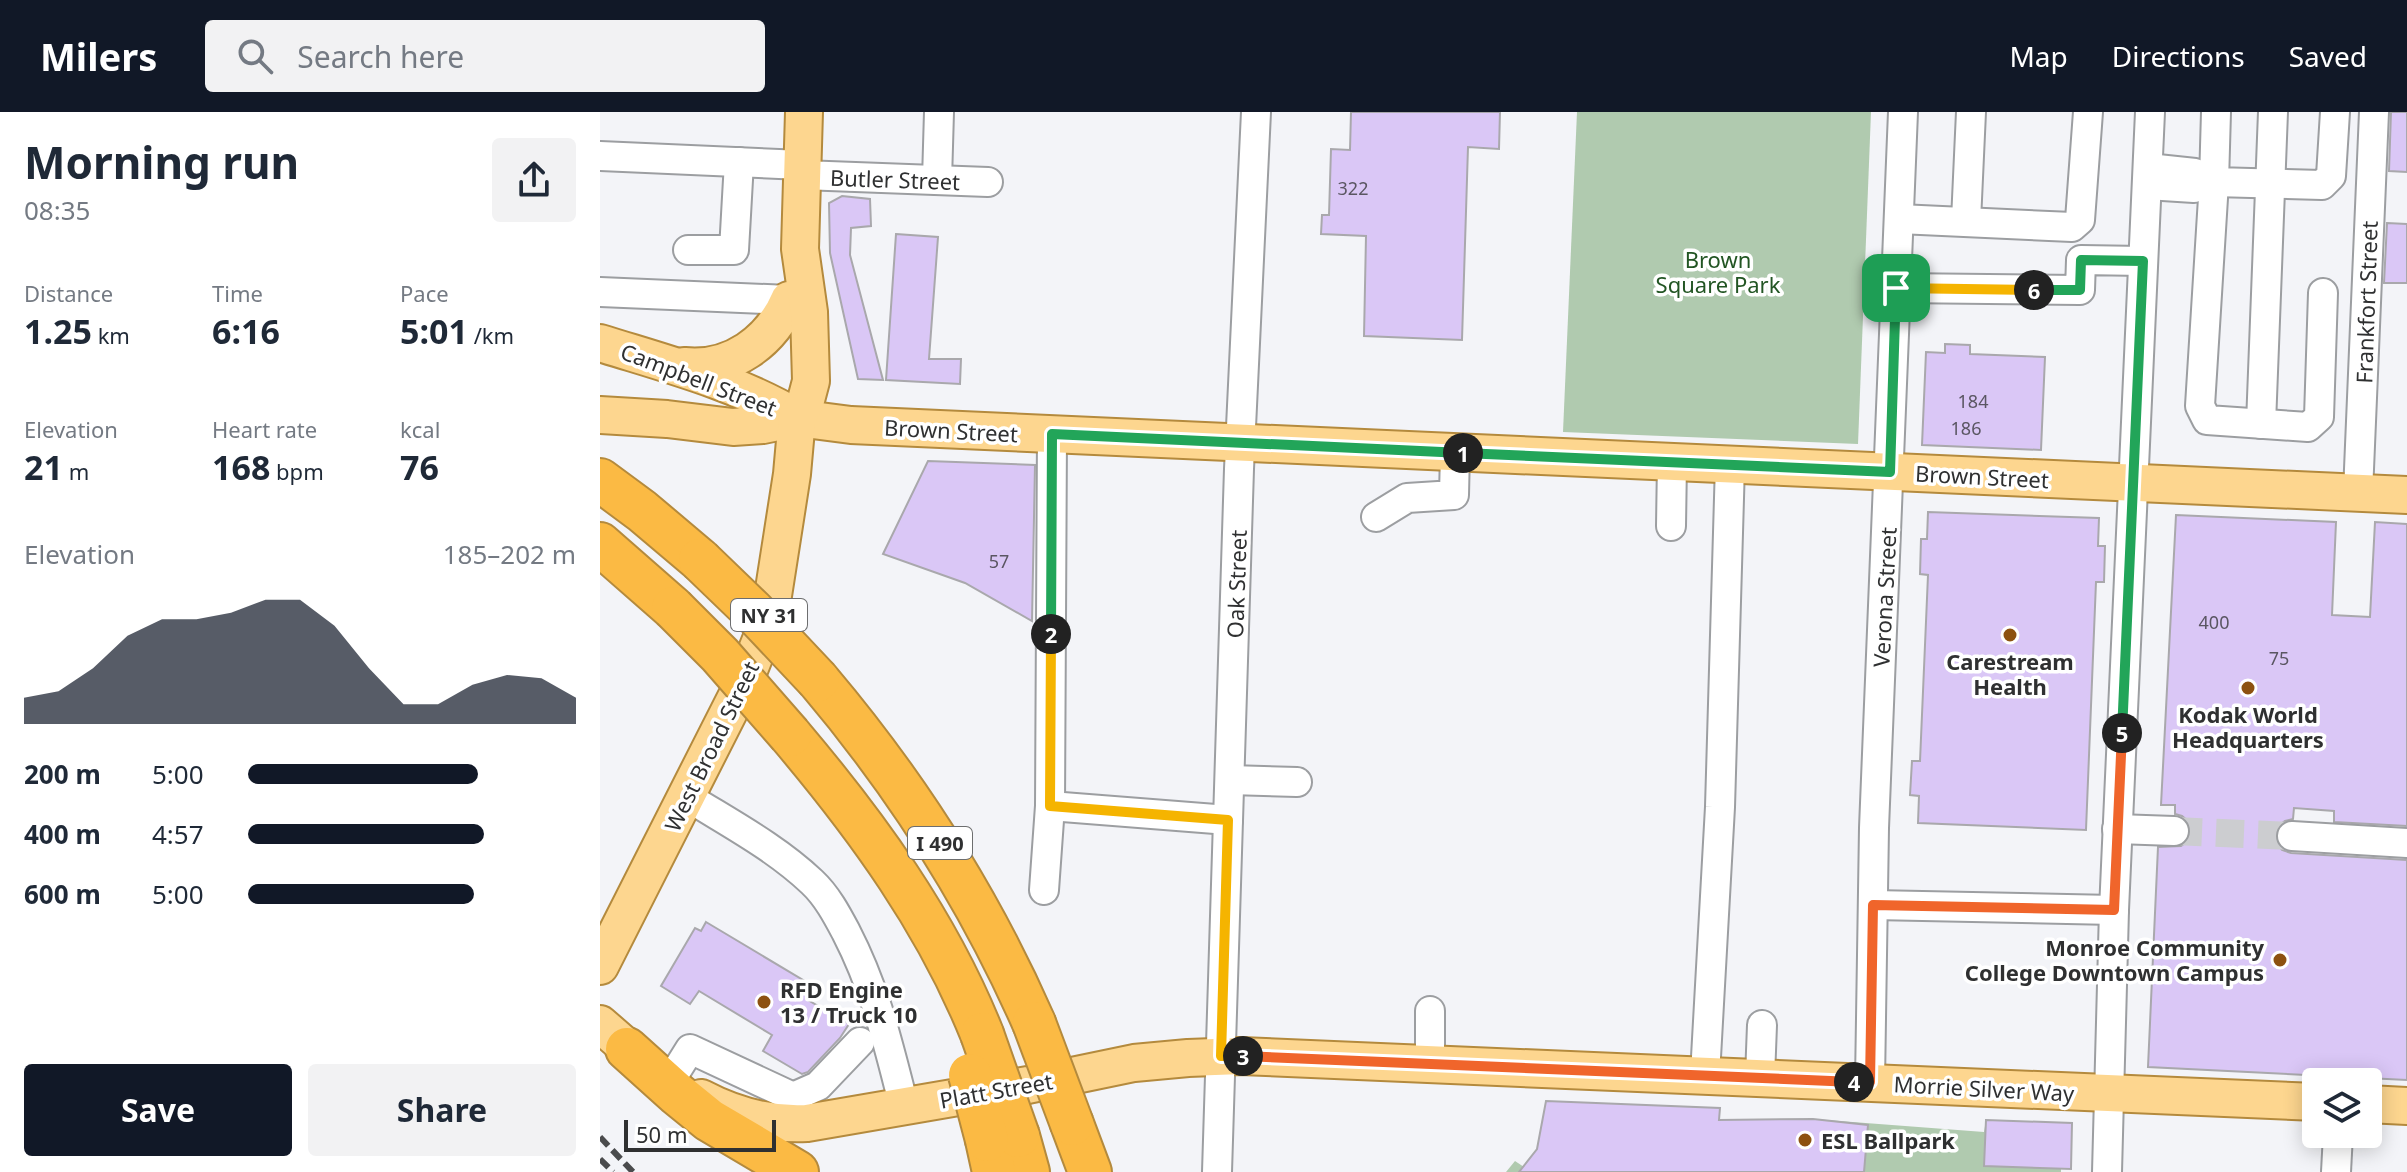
<!DOCTYPE html>
<meta charset="utf-8">
<style>
:root{--surface:#fff;--page:#f2f2f3;--text:#1f2937;--muted:#747a83;--accent:#111827}
body{margin:0;font-family:"Noto Sans",sans-serif;background:var(--page);color:var(--text);height:100vh;display:flex;flex-direction:column;font-size:30px;white-space:nowrap}
*{box-sizing:border-box;margin:0}
p{font-size:26px;color:var(--muted)}
.icon{flex:none;width:44px;height:44px;fill:none;stroke:currentColor;stroke-width:2;stroke-linecap:round;stroke-linejoin:round}
.map{position:relative;flex:1;overflow:hidden}
.side{display:flex;flex-direction:column;background:var(--surface);width:600px}
.side>*{flex:none}
.controls{position:absolute;left:1702px;top:956px;display:grid;gap:16px}
.controls a{display:grid;place-items:center;width:80px;height:80px;border-radius:8px;background:var(--surface);box-shadow:0 4px 20px #0003;font-size:40px}
.scale{position:absolute;left:24px;bottom:20px;width:152px;box-sizing:border-box;padding-left:8px;border:4px solid #2f3031;border-top:0;font-size:22px;line-height:28px;white-space:nowrap;color:#2f3031;-webkit-text-stroke:6px #fff;paint-order:stroke}
.pin{position:absolute;display:grid;place-items:center;width:68px;height:68px;color:#fff;margin:-34px;border-radius:16px;box-shadow:0 4px 12px #0006}
.km{position:absolute;width:40px;height:40px;margin:-20px;border-radius:50%;background:#222;color:#fff;font-size:22px;line-height:40px;text-align:center}
.round{display:grid;place-items:center;flex:none;width:84px;height:84px;border-radius:8px;background:var(--page)}
.head{display:flex;align-items:center;justify-content:space-between;height:136px;padding:0 24px}
h1{font-size:44px;font-weight:700;line-height:60px}
.metrics{display:grid;grid-template-columns:repeat(3,1fr);gap:12px;height:136px;padding:8px 24px}
.metrics div{display:grid;align-content:center}
.metrics b{font-size:34px;font-weight:700}
.metrics small{font-size:22px;font-weight:400}
.metrics p{font-size:22px}
.chart{height:224px;padding:16px 24px}
.chart p{display:flex;justify-content:space-between}
.chart svg{width:100%;height:144px;margin-top:8px;fill:var(--accent);opacity:.7}
.primary-button{display:flex;gap:16px;margin-top:auto;padding:16px 24px}
.primary-button a{flex:1;height:92px;border-radius:8px;background:var(--accent);color:#fff;font-size:32px;font-weight:700;line-height:92px;text-align:center}
.primary-button a+a{background:var(--page);color:var(--text)}
ul{padding:0 24px;list-style:none;font-size:26px}
li{display:grid;grid-template-columns:128px 96px 1fr;align-items:center;height:60px}
li i{height:20px;border-radius:10px;background:var(--accent)}
header{display:flex;align-items:center;gap:48px;box-sizing:border-box;height:112px;padding:0 40px;background:var(--accent);color:#fff}
header strong{font-size:38px}
nav{display:flex;gap:44px;margin-inline-start:auto;font-size:28px}
.search{width:560px;height:72px;background:var(--page);display:flex;align-items:center;gap:20px;box-sizing:border-box;padding:0 28px;border-radius:8px;color:var(--muted);font-size:30px}
main{display:flex;flex:1;min-height:0}
.map>svg:first-child{display:block}
.green{fill:#b0caaf}
.building{fill:#dac7f6;stroke:#a9a8ac;stroke-width:2}
.lines{fill:none;stroke-linecap:round;stroke-linejoin:round}
.minor-tunnel{stroke:#cccdd0;stroke-width:28;stroke-dasharray:28 14;stroke-linecap:butt}
.minor-casing{stroke:#9c9ea1;stroke-width:32}
.major-casing{stroke:#b48a3d;stroke-width:40}
.highway-casing{stroke:#b48a3d;stroke-width:46}
.minor{stroke:#fff;stroke-width:28}
.major{stroke:#fdd68f;stroke-width:36}
.highway{stroke:#fbba44;stroke-width:42}
.rail{stroke:#4a4b4d;stroke-width:6;stroke-dasharray:12 6;stroke-linecap:butt}
.highway-bridge-casing{stroke:#b48a3d;stroke-width:46;stroke-linecap:butt}
.highway-bridge{stroke:#fbba44;stroke-width:42}
.split-1-casing{stroke:#fff;stroke-width:16}
.split-2-casing{stroke:#fff;stroke-width:16}
.split-3-casing{stroke:#fff;stroke-width:16}
.split-4-casing{stroke:#fff;stroke-width:16}
.split-5-casing{stroke:#fff;stroke-width:16}
.split-6-casing{stroke:#fff;stroke-width:16}
.split-7-casing{stroke:#fff;stroke-width:16}
.split-1{stroke:#22a559;stroke-width:10}
.split-2{stroke:#22a559;stroke-width:10}
.split-3{stroke:#f5b400;stroke-width:10}
.split-4{stroke:#f0652b;stroke-width:10}
.split-5{stroke:#f0652b;stroke-width:10}
.split-6{stroke:#22a559;stroke-width:10}
.split-7{stroke:#f5b400;stroke-width:10}
.poi-dot{fill:#8d5110;stroke:#fff;stroke-width:3}
.labels{text-anchor:middle;dominant-baseline:central;stroke-width:7;stroke-linejoin:round;paint-order:stroke}
.number-label{font-size:18px;fill:#5a5662}
.shield{fill:#fff;stroke:#6d6e6f;stroke-width:2}
.shield-label{font-size:20px;font-weight:bold;fill:#2f3031}
.street-label{font-size:22px;fill:#2f3031;stroke:#fff}
.park-label{font-size:22px;fill:#225523;stroke:#fff}
.poi-label{font-size:22px;font-weight:bold;fill:#2f3031;stroke:#fff}
</style>
<header>
<strong>Milers</strong>
<div class="search"><svg class="icon" aria-label="search" viewBox="0 0 24 24"><circle cx="10" cy="10" r="6"/><path d="M15 15l6 6"/></svg>Search here</div>
<nav><a>Map</a><a>Directions</a><a>Saved</a></nav>
</header>
<main>
<section class="side">
<div class="head"><div><h1>Morning run</h1><p>08:35</p></div><a class="round"><svg class="icon" aria-label="share" viewBox="0 0 24 24"><path d="M12 15V3M7 8l5-5 5 5M5 13v7h14v-7"/></svg></a></div>
<div class="metrics">
<div><p>Distance</p><b>1.25<small> km</small></b></div>
<div><p>Time</p><b>6:16</b></div>
<div><p>Pace</p><b>5:01<small> /km</small></b></div>
</div>
<div class="metrics">
<div><p>Elevation</p><b>21<small> m</small></b></div>
<div><p>Heart rate</p><b>168<small> bpm</small></b></div>
<div><p>kcal</p><b>76</b></div>
</div>
<div class="chart"><p><span>Elevation</span>185–202 m</p>
<svg viewBox="0 0 160 44" preserveAspectRatio="none"><path d="M0 44V36L10 34L20 27L30 17L40 12L50 12L60 10L70 6L80 6L90 14L100 27L110 38L120 38L130 32L140 29L150 30L160 36V44z"/></svg>
</div>
<ul>
<li><b>200 m</b>5:00<i style="width:70%"></i></li>
<li><b>400 m</b>4:57<i style="width:72%"></i></li>
<li><b>600 m</b>5:00<i style="width:69%"></i></li>
</ul>
<div class="primary-button"><a>Save</a><a>Share</a></div>
</section>
<div class="map">
<svg width="1807" height="1060" viewBox="0 0 1807 1060">
<rect width="100%" height="100%" fill="#f3f4f8"/>
<g class="green">
<polygon points="977,0 1271,0 1258,332 963,320"/>
<polygon points="946,989 1120,996 1119,1008 1213,1007 1384,1020 1386,1008 1472,1011 1471,1057 1461,1057 1461,1060 906,1060 915,1049 924,1055 937,1037"/>
</g>
<g class="building">
<polygon points="751,0 900,0 899,37 868,35 862,228 764,224 766,124 721,122 722,103 729,103 731,37 750,38"/>
<polygon points="1791,0 1807,0 1807,60 1789,59"/>
<polygon points="242,84 270,87 271,114 251,116 250,143 283,268 258,267 230,141 229,91"/>
<polygon points="1787,111 1807,112 1807,171 1784,171"/>
<polygon points="296,122 338,125 329,247 361,247 360,272 286,268"/>
<polygon points="1345,232 1370,233 1370,242 1445,245 1441,338 1322,333 1326,240 1345,241"/>
<polygon points="328,349 435,353 432,509 365,471 283,442"/>
<polygon points="1328,400 1499,406 1498,434 1505,434 1504,470 1496,470 1486,718 1318,711 1319,684 1310,683 1312,649 1320,649 1328,463 1320,462 1321,427 1327,427"/>
<polygon points="1576,403 1736,410 1732,503 1770,505 1775,410 1807,412 1807,714 1734,710 1734,699 1694,696 1693,707 1685,709 1678,714 1675,724 1677,732 1682,738 1691,741 1807,748 1807,968 1548,955 1558,735 1581,734 1588,729 1591,720 1589,710 1582,704 1575,702 1575,693 1561,693"/>
<polygon points="106,810 213,874 208,888 249,912 240,926 208,960 202,962 163,939 172,923 99,879 90,892 61,874 95,816 101,819"/>
<polygon points="946,989 1120,996 1119,1008 1213,1007 1268,1013 1264,1060 919,1060 937,1037"/>
<polygon points="1386,1008 1472,1011 1471,1057 1384,1054"/>
</g>
<g class="lines">
<polyline class="minor-tunnel" points="1574,719 1692,724"/>
<defs>
<g id="minor">
<polyline points="1616,0 1614,70 1722,73 1731,64 1735,0"/>
<polyline points="0,44 202,53"/>
<polyline points="202,63 388,70"/>
<polyline points="337,68 339,0"/>
<polyline points="1607,70 1614,70 1600,294 1607,308 1708,315 1719,305 1723,181"/>
<polyline points="1547,73 1594,76 1607,70 1595,61 1548,56"/>
<polyline points="1299,107 1472,115 1480,108 1488,0"/>
<polyline points="1366,109 1371,0"/>
<polyline points="88,138 134,138 139,50"/>
<polyline points="1296,176 1480,178 1481,148 1543,149"/>
<polyline points="0,180 189,188"/>
<polyline points="1661,312 1673,0"/>
<polyline points="1758,381 1774,0"/>
<polyline points="776,405 807,386 854,383 855,340"/>
<polyline points="1071,414 1072,350"/>
<polyline points="630,668 697,670"/>
<path d="M86,684C129,711 175,735 212,770C227,784 237,803 246,820C276,878 288,932 304,994"/>
<polyline points="450,694 628,708"/>
<polyline points="1517,717 1574,719"/>
<polyline points="1692,724 1807,731"/>
<polyline points="444,778 450,694 452,322"/>
<polyline points="1273,793 1514,798"/>
<polyline points="830,951 830,899"/>
<polyline points="1105,963 1120,695 1130,352"/>
<polyline points="1160,965 1162,913"/>
<polyline points="70,969 90,937 193,985"/>
<polyline points="1270,970 1274,716 1303,0"/>
<polyline points="188,999 193,985 218,974 260,930"/>
<polyline points="617,1060 639,357 656,0"/>
<polyline points="1507,1060 1514,798 1550,0"/>
<polyline points="1736,1060 1738,1022"/>
</g>
<g id="major">
<path d="M0,231C67,252 137,270 197,306"/>
<path d="M84,254C131,259 171,230 189,188"/>
<polyline points="0,303 67,307 133,315 163,313 197,306 251,313 1807,383"/>
<polyline points="0,854 145,568 166,515 172,490 192,362 197,306 206,288 211,269 209,200 200,137 204,0"/>
<polyline points="0,912 47,953"/>
<path d="M101,986C135,1004 169,1013 207,1011L428,973L534,951L588,946L641,944L1716,990"/>
<polyline points="1768,992 1807,994"/>
</g>
<g id="highway">
<polyline points="0,368 42,399 100,448"/>
<polyline points="0,432 73,496"/>
<path d="M218,568C307,673 379,786 434,911"/>
<path d="M190,623C267,714 337,810 382,922"/>
<polyline points="27,937 77,982 109,1008 197,1060"/>
<polyline points="472,1012 490,1060"/>
<polyline points="418,1024 428,1060"/>
<polyline points="387,1028 394,1060"/>
</g>
</defs>
<use href="#minor" class="minor-casing"/>
<use href="#major" class="major-casing"/>
<use href="#highway" class="highway-casing"/>
<use href="#minor" class="minor"/>
<use href="#major" class="major"/>
<use href="#highway" class="highway"/>
<g class="rail">
<polyline points="0,1025 33,1060"/>
<polyline points="0,1047 13,1060"/>
</g>
<defs>
<g id="highway-bridge">
<polyline points="100,448 153,499 218,568"/>
<polyline points="73,496 120,543 190,623"/>
<polyline points="434,911 472,1012"/>
<polyline points="382,922 418,1024"/>
<polyline points="370,963 387,1028"/>
</g>
</defs>
<use href="#highway-bridge" class="highway-bridge-casing"/>
<use href="#highway-bridge" class="highway-bridge"/>
</g>
<g class="lines">
<defs>
<polyline id="split-1" points="863,341 1290,360 1296,176"/>
<polyline id="split-2" points="451,522 452,322 863,341"/>
<polyline id="split-3" points="451,522 450,694 628,708 621,944 643,944"/>
<polyline id="split-4" points="643,944 1254,970"/>
<polyline id="split-5" points="1254,970 1270,970 1273,793 1514,798 1522,621"/>
<polyline id="split-6" points="1434,178 1480,178 1481,148 1543,149 1522,621"/>
<polyline id="split-7" points="1296,176 1434,178"/>
</defs>
<use href="#split-1" class="split-1-casing"/>
<use href="#split-2" class="split-2-casing"/>
<use href="#split-3" class="split-3-casing"/>
<use href="#split-4" class="split-4-casing"/>
<use href="#split-5" class="split-5-casing"/>
<use href="#split-6" class="split-6-casing"/>
<use href="#split-7" class="split-7-casing"/>
<use href="#split-1" class="split-1"/>
<use href="#split-2" class="split-2"/>
<use href="#split-3" class="split-3"/>
<use href="#split-4" class="split-4"/>
<use href="#split-5" class="split-5"/>
<use href="#split-6" class="split-6"/>
<use href="#split-7" class="split-7"/>
</g>
<g class="poi-dot">
<circle cx="1410" cy="523" r="8"/>
<circle cx="1648" cy="576" r="8"/>
<circle cx="1680" cy="848" r="8"/>
<circle cx="164" cy="890" r="8"/>
<circle cx="1205" cy="1028" r="8"/>
</g>
<g class="labels">
<g class="number-label">
<text x="753" y="76">322</text>
<text x="1373" y="289">184</text>
<text x="1366" y="316">186</text>
<text x="399" y="449">57</text>
<text x="1614" y="510">400</text>
<text x="1679" y="546">75</text>
</g>
<g class="shield">
<rect x="131" y="487" width="76" height="32" rx="6"/>
<rect x="308" y="715" width="64" height="32" rx="6"/>
</g>
<g class="shield-label">
<text x="169" y="503">NY 31</text>
<text x="340" y="731">I 490</text>
</g>
<g class="street-label">
<text transform="translate(295 67) rotate(2)">Butler Street</text>
<text transform="translate(1766 190) rotate(-88)">Frankfort Street</text>
<text transform="translate(99 267) rotate(21)">Campbell Street</text>
<text transform="translate(351 318) rotate(3)">Brown Street</text>
<text transform="translate(1382 364) rotate(3)">Brown Street</text>
<text transform="translate(636 472) rotate(-88)">Oak Street</text>
<text transform="translate(1284 485) rotate(-87)">Verona Street</text>
<text transform="translate(111 634) rotate(-64)">West Broad Street</text>
<text transform="translate(1384 976) rotate(3)">Morrie Silver Way</text>
<text transform="translate(396 978) rotate(-10)">Platt Street</text>
</g>
<g class="park-label">
<text x="1118" y="147">Brown<tspan x="1118" dy="25">Square Park</tspan></text>
</g>
<g class="poi-label">
<text x="1410" y="549">Carestream<tspan x="1410" dy="25">Health</tspan></text>
<text x="1648" y="602">Kodak World<tspan x="1648" dy="25">Headquarters</tspan></text>
<text x="1664" y="835" text-anchor="end">Monroe Community<tspan x="1664" dy="25">College Downtown Campus</tspan></text>
<text x="180" y="877" text-anchor="start">RFD Engine<tspan x="180" dy="25">13 / Truck 10</tspan></text>
<text x="1221" y="1028" text-anchor="start">ESL Ballpark</text>
</g>
</g>
</svg>
<div class="controls">
<a><svg class="icon" aria-label="layers" viewBox="0 0 24 24"><path d="M12 4l9 5-9 5-9-5zM3 14l9 5 9-5"/></svg></a>
</div>
<div class="scale">50 m</div>
<div class="pin" style="left:1296px;top:176px;background:#1e9e55"><svg class="icon" aria-label="arrive" viewBox="0 0 24 24"><path d="M6 21V4h12l-3 4 3 4H6"/></svg></div>
<b class="km" style="left:863px;top:341px">1</b>
<b class="km" style="left:451px;top:522px">2</b>
<b class="km" style="left:643px;top:944px">3</b>
<b class="km" style="left:1254px;top:970px">4</b>
<b class="km" style="left:1522px;top:621px">5</b>
<b class="km" style="left:1434px;top:178px">6</b>
</div>
</main>
